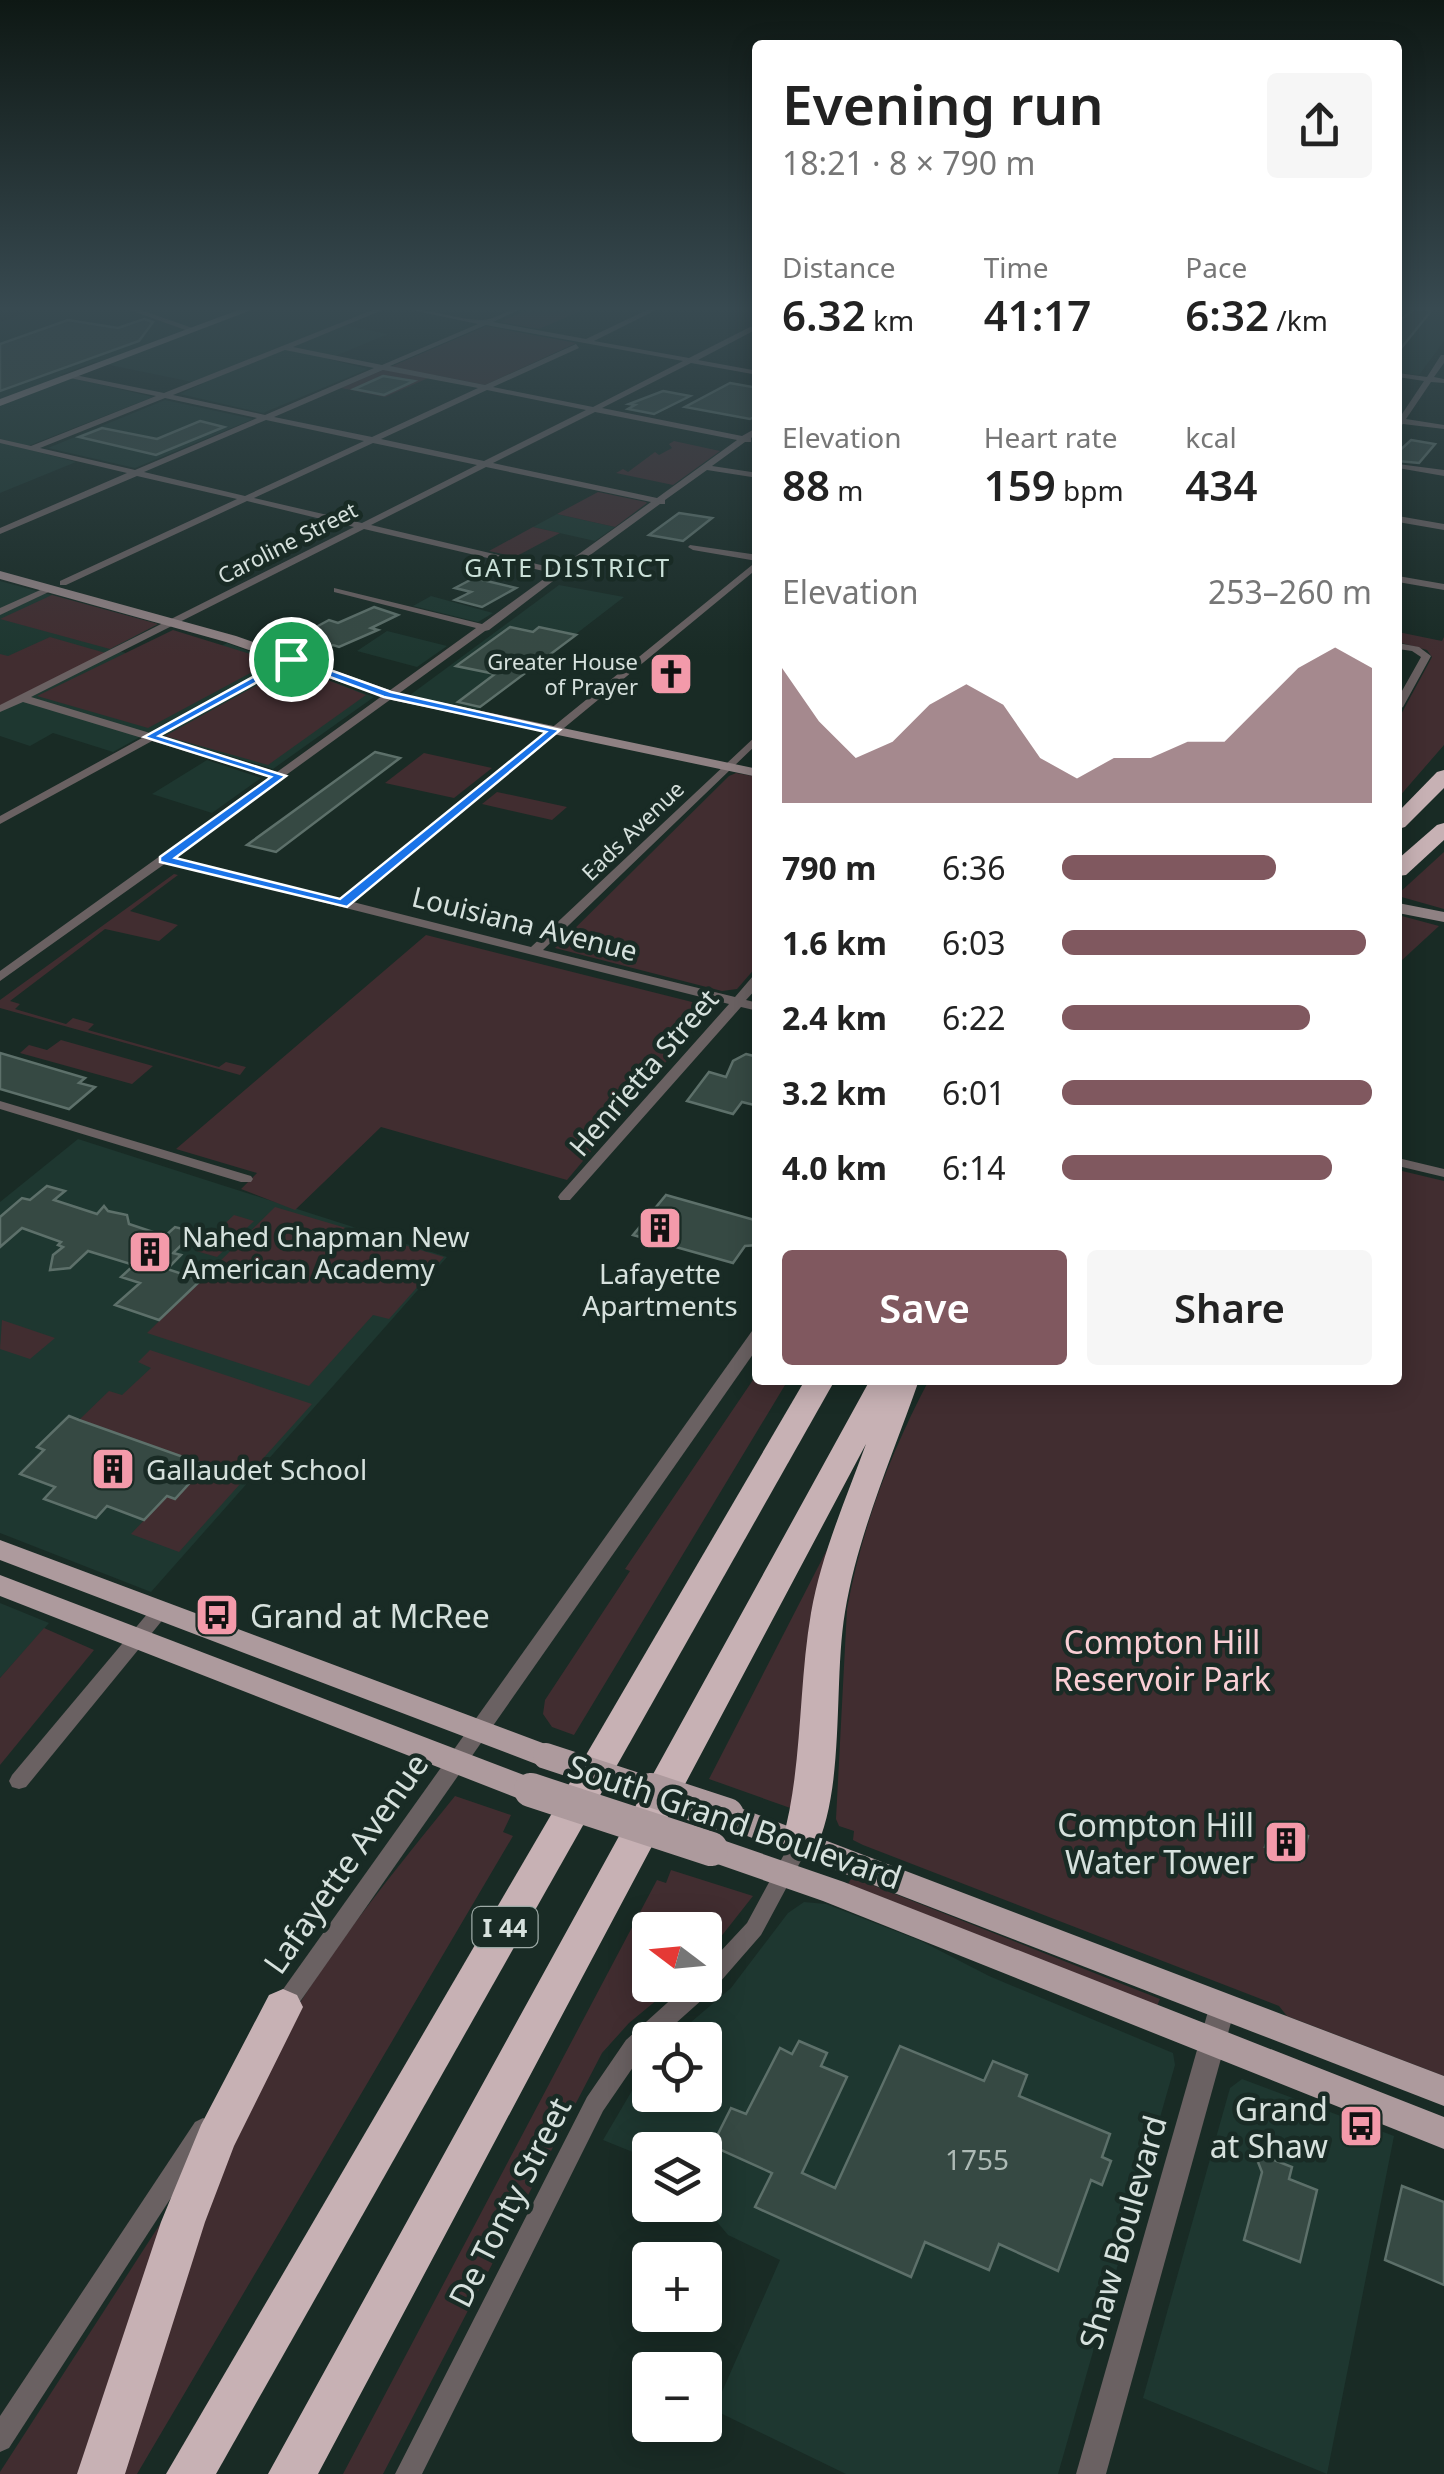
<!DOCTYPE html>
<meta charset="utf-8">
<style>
:root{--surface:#fff;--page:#f6f6f6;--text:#222;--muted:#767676;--accent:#80585f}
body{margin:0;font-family:"Noto Sans",sans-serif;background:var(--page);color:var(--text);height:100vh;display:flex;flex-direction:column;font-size:38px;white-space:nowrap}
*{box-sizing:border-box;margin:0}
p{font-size:32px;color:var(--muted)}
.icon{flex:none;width:55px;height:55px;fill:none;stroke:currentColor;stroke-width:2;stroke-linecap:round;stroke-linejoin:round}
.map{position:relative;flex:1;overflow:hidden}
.drawer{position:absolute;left:752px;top:40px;width:650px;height:1345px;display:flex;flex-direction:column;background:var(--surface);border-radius:10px;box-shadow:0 5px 25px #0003}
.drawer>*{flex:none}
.needle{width:65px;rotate:286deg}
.fabs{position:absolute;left:632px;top:1912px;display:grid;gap:20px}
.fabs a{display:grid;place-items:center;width:90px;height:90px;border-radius:10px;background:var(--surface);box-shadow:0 5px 25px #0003;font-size:50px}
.pin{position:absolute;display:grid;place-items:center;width:85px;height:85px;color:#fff;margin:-42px;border:5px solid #fff;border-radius:50%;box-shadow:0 2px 10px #0007}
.round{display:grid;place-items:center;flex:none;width:105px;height:105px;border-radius:10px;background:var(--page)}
.head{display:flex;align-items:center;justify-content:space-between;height:170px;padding:0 30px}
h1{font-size:55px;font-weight:600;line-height:75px}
.figures{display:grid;grid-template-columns:repeat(3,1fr);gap:15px;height:170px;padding:10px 30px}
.figures div{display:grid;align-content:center}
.figures b{font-size:42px;font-weight:600}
.figures small{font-size:28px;font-weight:400}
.figures p{font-size:28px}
.chart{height:280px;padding:20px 30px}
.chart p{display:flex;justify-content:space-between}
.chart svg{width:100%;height:180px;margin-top:10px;fill:var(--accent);opacity:.7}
.button{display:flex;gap:20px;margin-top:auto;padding:20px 30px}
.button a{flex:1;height:115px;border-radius:10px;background:var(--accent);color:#fff;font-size:40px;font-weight:600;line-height:115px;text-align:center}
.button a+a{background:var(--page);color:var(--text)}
ul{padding:0 30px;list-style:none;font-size:32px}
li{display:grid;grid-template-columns:160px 120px 1fr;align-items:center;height:75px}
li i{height:25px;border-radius:12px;background:var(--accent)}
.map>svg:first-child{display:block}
.built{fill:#1e3730}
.green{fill:#412d30}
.building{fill:#364943;stroke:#5d706a;stroke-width:2.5}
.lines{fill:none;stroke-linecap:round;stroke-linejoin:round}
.minor{fill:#6a6162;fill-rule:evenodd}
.tertiary{fill:#6a6162;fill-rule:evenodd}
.secondary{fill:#8f8183;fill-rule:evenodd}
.primary{fill:#ad9a9d;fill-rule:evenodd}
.motorway{fill:#c7b1b4;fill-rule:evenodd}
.primary-bridge-far1{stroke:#ad9a9d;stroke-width:26}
.primary-bridge{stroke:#ad9a9d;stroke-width:34}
.route{fill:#1a73e8;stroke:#fff;stroke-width:2.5;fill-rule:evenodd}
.labels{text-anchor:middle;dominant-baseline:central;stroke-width:9;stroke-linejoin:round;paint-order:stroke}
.far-street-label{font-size:22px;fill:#d6e1dd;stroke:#192b25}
.far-poi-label{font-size:22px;fill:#d6e1dd;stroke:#192b25;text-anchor:end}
.far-neighbourhood-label{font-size:25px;letter-spacing:2.5px;fill:#cbe1d9;stroke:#192b25}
.shield{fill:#192b25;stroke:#9daaa6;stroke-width:2.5}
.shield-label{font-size:25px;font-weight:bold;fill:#d6e1dd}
.street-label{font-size:28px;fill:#d6e1dd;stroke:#192b25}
.poi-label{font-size:28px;fill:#d6e1dd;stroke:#192b25;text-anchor:start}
.near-number-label{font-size:28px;fill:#aebbb6}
.near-poi-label{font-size:32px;fill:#d6e1dd;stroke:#192b25;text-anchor:end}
.near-park-label{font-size:32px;fill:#facfd5;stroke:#192b25}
.near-street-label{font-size:32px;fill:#d6e1dd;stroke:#192b25}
</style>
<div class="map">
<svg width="1444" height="2474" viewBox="0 0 1444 2474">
<rect width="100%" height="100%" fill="#192b25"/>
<g class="built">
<polygon points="36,309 375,309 339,324 388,334 328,359 368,369 263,413 180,394 202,384 95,362 60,375 153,397 23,448 76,462 0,493 0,322"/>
<polygon points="1398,309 1444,310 1444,341 1419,375 1398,373"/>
<polygon points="165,400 253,419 135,468 48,448"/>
<polygon points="557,514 615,527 595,541 533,527"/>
<polygon points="0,581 158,624 112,649 177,668 227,643 374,697 273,769 149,732 113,752 53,733 30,746 0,736"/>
<polygon points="559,585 624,597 477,710 410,695"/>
<polygon points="431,596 493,613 478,622 413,606"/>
<polygon points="387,631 447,646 417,667 357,651"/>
<polygon points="207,760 261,778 212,813 152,794"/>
<polygon points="78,1139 447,1257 151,1592 0,1533 0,1202"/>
<polygon points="0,1603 49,1623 0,1678"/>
<polygon points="804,1902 826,1904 921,1941 989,1976 1173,2053 1175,2065 1058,2474 846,2474 714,2410 780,2260 728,2235 703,2205 705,2150 650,2150 650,2159 603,2140 650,2060 650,2095 705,2095 705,2040 670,2040 731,1988 788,1913"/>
<polygon points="1242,2079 1394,2136 1327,2474 1143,2398 1230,2088"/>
</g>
<g class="green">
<polygon points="529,309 585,309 539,329 500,322"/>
<polygon points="486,326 576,343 485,385 435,375 385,397 341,388"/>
<polygon points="674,441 720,451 673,485 616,473 623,469 628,472 655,452 659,455 672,448 669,444"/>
<polygon points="598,492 646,502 647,503 615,527 557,514"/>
<polygon points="533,527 560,533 515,557 489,551"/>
<polygon points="52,595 158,624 110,649 0,619"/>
<polygon points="173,630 273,661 148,728 37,696"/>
<polygon points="1398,632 1442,641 1444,637 1444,745 1398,798 1398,720 1432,657 1427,650 1398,642"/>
<polygon points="50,637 109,654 0,706 0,654 8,656"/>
<polygon points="292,666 366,695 268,765 165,736"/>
<polygon points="424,753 492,768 454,798 385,783"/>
<polygon points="736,773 758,777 757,966 737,989 722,991 555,948 729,776"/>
<polygon points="497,792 567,807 552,820 482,804"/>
<polygon points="1444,852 1444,909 1398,896 1398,894"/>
<polygon points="174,874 178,875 130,911 178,925 159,941 105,929 10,1001 20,1004 15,1009 66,1024 73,1018 94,1024 88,1030 219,1067 226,1062 246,1067 240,1075 0,1008 0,1000"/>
<polygon points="1398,915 1439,926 1401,961 1398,961"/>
<polygon points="426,935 712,1007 567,1180 381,1127 295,1210 241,1189 257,1173 176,1149"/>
<polygon points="61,1040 153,1066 132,1084 20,1053 29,1045 47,1050"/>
<path d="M1398,1170L1444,1181V2076L1287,2016L1279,2006L863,1845L853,1840L854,1831L839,1826L836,1819L847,1609C862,1527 890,1454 929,1380H1398Z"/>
<polygon points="275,1207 444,1257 389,1319 373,1315 309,1386 147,1333"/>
<polygon points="234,1215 254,1221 217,1257 196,1251"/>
<polygon points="2,1320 55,1338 30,1359 0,1349"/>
<polygon points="150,1350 312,1404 179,1552 131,1534 167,1496 175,1498 206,1465 79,1420 109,1391 122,1395 151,1368 138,1362"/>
<polygon points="757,1374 758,1380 788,1380 574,1735 552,1727 543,1714 545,1700 630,1571 625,1569"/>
<polygon points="832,1540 796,1810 709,1779"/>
<polygon points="44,1628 94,1650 0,1765 0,1678"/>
<path d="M455,1796L511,1815L503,1832L513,1836L137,2474H115C160,2334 202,2186 270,2055C319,1962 389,1878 455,1796Z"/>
<polygon points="671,1870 753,1896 705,1957 705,1930 650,1930 650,1985 675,1985 629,2023 602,2053 383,2474 343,2474 657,1880 666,1883"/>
<polygon points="852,1877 1160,1999 1157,2006 848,1884"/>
<polygon points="164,2218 87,2474 0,2474 0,2472"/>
</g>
<g class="building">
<polygon points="1414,309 1431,311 1398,352 1398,322"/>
<polygon points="144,319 153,322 139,341 0,391 0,344 68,320 118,328"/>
<polygon points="383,376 414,381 384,395 354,389"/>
<polygon points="730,383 758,388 758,415 750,419 685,407"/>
<polygon points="663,391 690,396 654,414 628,409 635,405 629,404"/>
<polygon points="200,421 224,427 156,455 79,437 102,428 157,439"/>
<polygon points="1411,440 1435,444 1419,463 1398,461 1398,452"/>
<polygon points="679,513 712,518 683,541 649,535"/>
<polygon points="474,578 516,588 482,607 455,600 471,592 455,588"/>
<polygon points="374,607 398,615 371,628 378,630 339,647 333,645 323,649 294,639 329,620 338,623"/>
<polygon points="510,627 533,632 539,627 576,635 480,707 458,702 495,674 456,666"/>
<polygon points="375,752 400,758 276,852 247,845"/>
<polygon points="0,1053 85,1078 79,1083 95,1087 69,1109 0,1089"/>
<polygon points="746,1054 758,1057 758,1106 742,1102 733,1114 687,1101 709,1072 726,1077 733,1061"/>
<polygon points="47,1186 65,1191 54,1200 97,1214 104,1206 108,1211 127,1215 129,1224 165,1236 175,1227 195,1232 173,1253 181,1255 167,1269 201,1280 159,1320 115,1305 140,1283 121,1277 134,1265 88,1251 70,1268 50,1270 53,1255 63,1247 58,1245 61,1242 22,1228 0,1247 0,1217 22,1198 30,1200"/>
<polygon points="666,1195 758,1221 757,1245 745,1246 733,1263 633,1235"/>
<polygon points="69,1416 79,1420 206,1465 175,1499 167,1496 144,1520 107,1506 96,1518 44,1499 55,1487 20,1474 44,1450 37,1447"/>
<polygon points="1273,1823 1308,1836 1301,1861 1265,1847"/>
<polygon points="799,2041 827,2053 821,2066 847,2077 802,2173 835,2188 900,2046 984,2081 993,2061 1027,2075 1019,2096 1110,2134 1102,2157 1111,2161 1102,2185 1091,2180 1058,2271 999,2244 989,2270 925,2242 911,2277 755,2207 772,2173 712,2146 731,2108 746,2114 780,2048 792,2054"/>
<polygon points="1254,2152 1292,2167 1289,2179 1317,2190 1300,2262 1244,2240 1262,2172"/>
<polygon points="1402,2186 1444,2202 1444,2285 1385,2260"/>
</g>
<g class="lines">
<g class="minor">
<polygon points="127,309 138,309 198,330 191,332"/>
<path d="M375,309H385L293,347L382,365L478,324L407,309C432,309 457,320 482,320C495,320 507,309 521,309L493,322L586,339L649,309H658L594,341L689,358L750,327L757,329L698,360L758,371V375L691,363L602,408L742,436L758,427V433L751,438V442H745L712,466L758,473V478L707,470L665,500V504H660L567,572L566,575H561L489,630L485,631L173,857L341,899L757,561L693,550L688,547L690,545L758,555V568L353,902L531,947L758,734V743L543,950L735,997L753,976L758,975V987L746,1000L758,1003V1011L741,1007L570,1200H560L558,1197L560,1194L729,1004L166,863L0,981V971L270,777L152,741L0,824V816L142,738L23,702L0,712V705L354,527L247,501L66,585H60V581L237,499L137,476L0,534V528L127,473L0,443V439L31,446L156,396L70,378V374L164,393ZM486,325L683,361L593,407L493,387L579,348L576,344L485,385L390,366ZM285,350L374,368L265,415L173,395ZM383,370L478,388L372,437L274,417ZM487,390L586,410L484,461L381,439ZM165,398L257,418L135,470L40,448ZM595,412L737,440L657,498L493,463ZM266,420L364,441L245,496L144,472ZM373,443L477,465L362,523L254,498ZM486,467L651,502L558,569L371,525ZM364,529L552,573L482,624L334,588V592L476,628L277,772L160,736L295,661V657H287L150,733L31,697Z"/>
<polygon points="1441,355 1444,355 1444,363 1434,377 1444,379 1444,383 1431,382 1406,419 1444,425 1444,429 1403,424 1398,428 1398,420 1424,381 1398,377 1398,373 1427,377"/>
<polygon points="1398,464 1444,470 1444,476 1398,468"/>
<polygon points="1398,516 1444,524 1444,530 1398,522"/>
<polygon points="1398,576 1444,584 1444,590 1398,582"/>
<polygon points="47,587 55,589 0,615 0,608"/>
<polygon points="1398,643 1419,647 1431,656 1403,707 1398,710 1398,698 1421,657 1412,651 1398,649"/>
<polygon points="0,1101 251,1176 253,1179 251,1182 241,1182 0,1109"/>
<polygon points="1398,1158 1444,1169 1444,1177 1398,1166"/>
<polygon points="758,1330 758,1347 290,2016 282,2019 274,2016 271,2009 274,2002 752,1331"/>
<polygon points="159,1605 165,1607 168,1612 165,1617 26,1787 19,1789 12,1787 9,1781 12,1775 153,1607"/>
<polygon points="801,1834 808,1836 811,1842 761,1935 713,1990 657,2040 650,2040 650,2046 642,2054 603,2111 422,2474 395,2474 587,2097 626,2040 687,1985 705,1985 705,1968 747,1923 794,1836"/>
<polygon points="203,2118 211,2122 214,2129 211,2136 9,2448 0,2452 0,2416 195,2122"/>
</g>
<polygon class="tertiary" points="1222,1997 1231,2000 1235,2008 1106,2474 1076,2474 1209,2008 1213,2000"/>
<g class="secondary">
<polygon points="241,309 254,309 0,406 0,399"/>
<polygon points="0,571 236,636 401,694 758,769 758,777 392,700 226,642 0,579"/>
<polygon points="1398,903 1444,912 1444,922 1398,913"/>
</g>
<g class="primary">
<polygon points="0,1540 556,1748 561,1756 556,1764 546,1768 536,1764 0,1560"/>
<polygon points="0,1575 537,1780 542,1789 537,1798 527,1801 517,1798 0,1596"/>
<polygon points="727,1803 1444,2076 1444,2106 716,1824 712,1815 716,1806"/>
<polygon points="711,1836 844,1882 1444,2117 1444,2149 823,1901 700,1858 696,1849 700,1840"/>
</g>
<g class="motorway">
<polygon points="1444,770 1444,788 1405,827 1398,829 1398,812 1437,772"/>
<polygon points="1444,823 1444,840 1406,875 1398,876 1398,859 1437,825"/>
<polygon points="805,1380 835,1380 216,2474 166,2474"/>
<path d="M870,1380H919C893,1455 858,1533 845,1612C833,1684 846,1788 814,1853L801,1857L788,1853L782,1842C803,1767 798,1689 811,1613C821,1555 846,1499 866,1444L318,2474H268Z"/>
<polygon points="283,1989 297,1995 303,2007 234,2146 205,2222 125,2474 77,2474 161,2222 201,2125 269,1995"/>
</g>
<g class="primary-bridge-far1">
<polyline points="546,1756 659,1793"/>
<polyline points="527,1789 538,1793"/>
</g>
<g class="primary-bridge">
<polyline points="531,1790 711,1849"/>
<polyline points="651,1790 727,1815"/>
</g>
</g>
<linearGradient id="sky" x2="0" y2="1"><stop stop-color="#0e1814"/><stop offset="0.47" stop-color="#384a51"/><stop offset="1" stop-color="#384a51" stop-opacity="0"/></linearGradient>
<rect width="1444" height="656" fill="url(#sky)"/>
<path class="route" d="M291,656L391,692L560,730L347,907L160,862V857L271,777L144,737ZM292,663L384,697L546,732L340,899L175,858L286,776L159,736Z"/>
<defs>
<symbol id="church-square" viewBox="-11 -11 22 22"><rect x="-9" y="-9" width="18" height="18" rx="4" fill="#f39aaa" stroke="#192b25"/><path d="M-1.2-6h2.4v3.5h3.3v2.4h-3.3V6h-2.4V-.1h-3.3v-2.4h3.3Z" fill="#111"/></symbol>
<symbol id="building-square" viewBox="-11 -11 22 22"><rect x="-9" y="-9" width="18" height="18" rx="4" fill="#f39aaa" stroke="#192b25"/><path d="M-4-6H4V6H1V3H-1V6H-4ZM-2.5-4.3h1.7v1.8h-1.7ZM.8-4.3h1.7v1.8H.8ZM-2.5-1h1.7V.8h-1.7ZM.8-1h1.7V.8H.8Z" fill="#111"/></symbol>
<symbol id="bus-square" viewBox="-11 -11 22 22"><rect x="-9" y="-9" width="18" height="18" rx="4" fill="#f39aaa" stroke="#192b25"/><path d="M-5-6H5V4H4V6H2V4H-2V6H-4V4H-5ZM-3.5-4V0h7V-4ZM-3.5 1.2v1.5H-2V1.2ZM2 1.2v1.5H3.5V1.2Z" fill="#111"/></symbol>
</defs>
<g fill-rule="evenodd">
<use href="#church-square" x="646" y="649" width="50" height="50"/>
<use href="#building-square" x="635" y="1203" width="50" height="50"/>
<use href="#building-square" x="125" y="1227" width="50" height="50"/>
<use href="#building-square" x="88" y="1444" width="50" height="50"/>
<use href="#bus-square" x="192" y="1590" width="50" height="50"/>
<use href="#building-square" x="1261" y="1817" width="50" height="50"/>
<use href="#bus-square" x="1336" y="2101" width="50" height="50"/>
</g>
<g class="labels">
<g class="far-street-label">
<text transform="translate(287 542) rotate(-27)">Caroline Street</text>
<text transform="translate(632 830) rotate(-44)">Eads Avenue</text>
</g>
<g class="far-poi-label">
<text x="638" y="661">Greater House<tspan x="638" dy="25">of Prayer</tspan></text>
</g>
<g class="far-neighbourhood-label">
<text x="568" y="567">GATE DISTRICT</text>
</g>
<rect class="shield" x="472.5" y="1907" width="65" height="40" rx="8"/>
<g class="shield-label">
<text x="505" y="1927">I 44</text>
</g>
<g class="street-label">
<text transform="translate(525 923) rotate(14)">Louisiana Avenue</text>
<text transform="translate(643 1072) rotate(-49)">Henrietta Street</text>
</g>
<g class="poi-label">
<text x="182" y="1236">Nahed Chapman New<tspan x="182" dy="32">American Academy</tspan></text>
<text x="660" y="1273" text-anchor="middle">Lafayette<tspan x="660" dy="32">Apartments</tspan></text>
<text x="146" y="1469">Gallaudet School</text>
</g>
<g class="near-number-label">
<text x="977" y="2159">1755</text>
</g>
<g class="near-poi-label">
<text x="250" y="1615" text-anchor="start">Grand at McRee</text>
<text x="1254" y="1824">Compton Hill<tspan x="1254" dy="37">Water Tower</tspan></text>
<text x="1328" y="2108">Grand<tspan x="1328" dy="37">at Shaw</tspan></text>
</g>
<g class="near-park-label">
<text x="1162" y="1641">Compton Hill<tspan x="1162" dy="37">Reservoir Park</tspan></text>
</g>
<g class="near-street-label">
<text transform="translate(735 1821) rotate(19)">South Grand Boulevard</text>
<text transform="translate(345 1863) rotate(-55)">Lafayette Avenue</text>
<text transform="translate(509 2202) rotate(-63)">De Tonty Street</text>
<text transform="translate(1122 2232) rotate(-74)">Shaw Boulevard</text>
</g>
</g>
</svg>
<div class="fabs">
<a><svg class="needle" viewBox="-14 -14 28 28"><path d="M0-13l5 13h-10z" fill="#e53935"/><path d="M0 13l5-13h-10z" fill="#767676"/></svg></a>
<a><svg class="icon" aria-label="locate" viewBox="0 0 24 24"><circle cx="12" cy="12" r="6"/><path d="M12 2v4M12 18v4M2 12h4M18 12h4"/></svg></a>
<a><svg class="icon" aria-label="layers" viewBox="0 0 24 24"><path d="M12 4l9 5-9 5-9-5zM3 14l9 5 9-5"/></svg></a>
<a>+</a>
<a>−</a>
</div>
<div class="pin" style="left:291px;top:659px;background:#1e9e55"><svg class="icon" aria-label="arrive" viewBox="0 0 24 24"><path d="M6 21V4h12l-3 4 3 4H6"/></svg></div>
<section class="drawer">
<div class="head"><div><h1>Evening run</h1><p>18:21 · 8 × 790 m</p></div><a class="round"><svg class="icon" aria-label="share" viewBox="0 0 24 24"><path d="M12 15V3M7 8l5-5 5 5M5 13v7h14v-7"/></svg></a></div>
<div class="figures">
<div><p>Distance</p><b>6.32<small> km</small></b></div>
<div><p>Time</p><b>41:17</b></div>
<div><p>Pace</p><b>6:32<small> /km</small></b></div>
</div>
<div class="figures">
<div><p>Elevation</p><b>88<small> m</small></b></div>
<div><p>Heart rate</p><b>159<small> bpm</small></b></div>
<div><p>kcal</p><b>434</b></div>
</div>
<div class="chart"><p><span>Elevation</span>253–260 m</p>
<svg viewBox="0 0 160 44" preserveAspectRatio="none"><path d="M0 44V11L10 24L20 33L30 29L40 20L50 15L60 20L70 33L80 38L90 33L100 33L110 29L120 29L130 20L140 11L150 6L160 11V44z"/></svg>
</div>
<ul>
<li><b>790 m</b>6:36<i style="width:69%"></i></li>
<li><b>1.6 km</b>6:03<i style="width:98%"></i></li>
<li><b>2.4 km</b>6:22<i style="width:80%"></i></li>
<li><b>3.2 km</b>6:01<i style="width:100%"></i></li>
<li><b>4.0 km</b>6:14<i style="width:87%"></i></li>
</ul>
<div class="button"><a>Save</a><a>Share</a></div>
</section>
</div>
